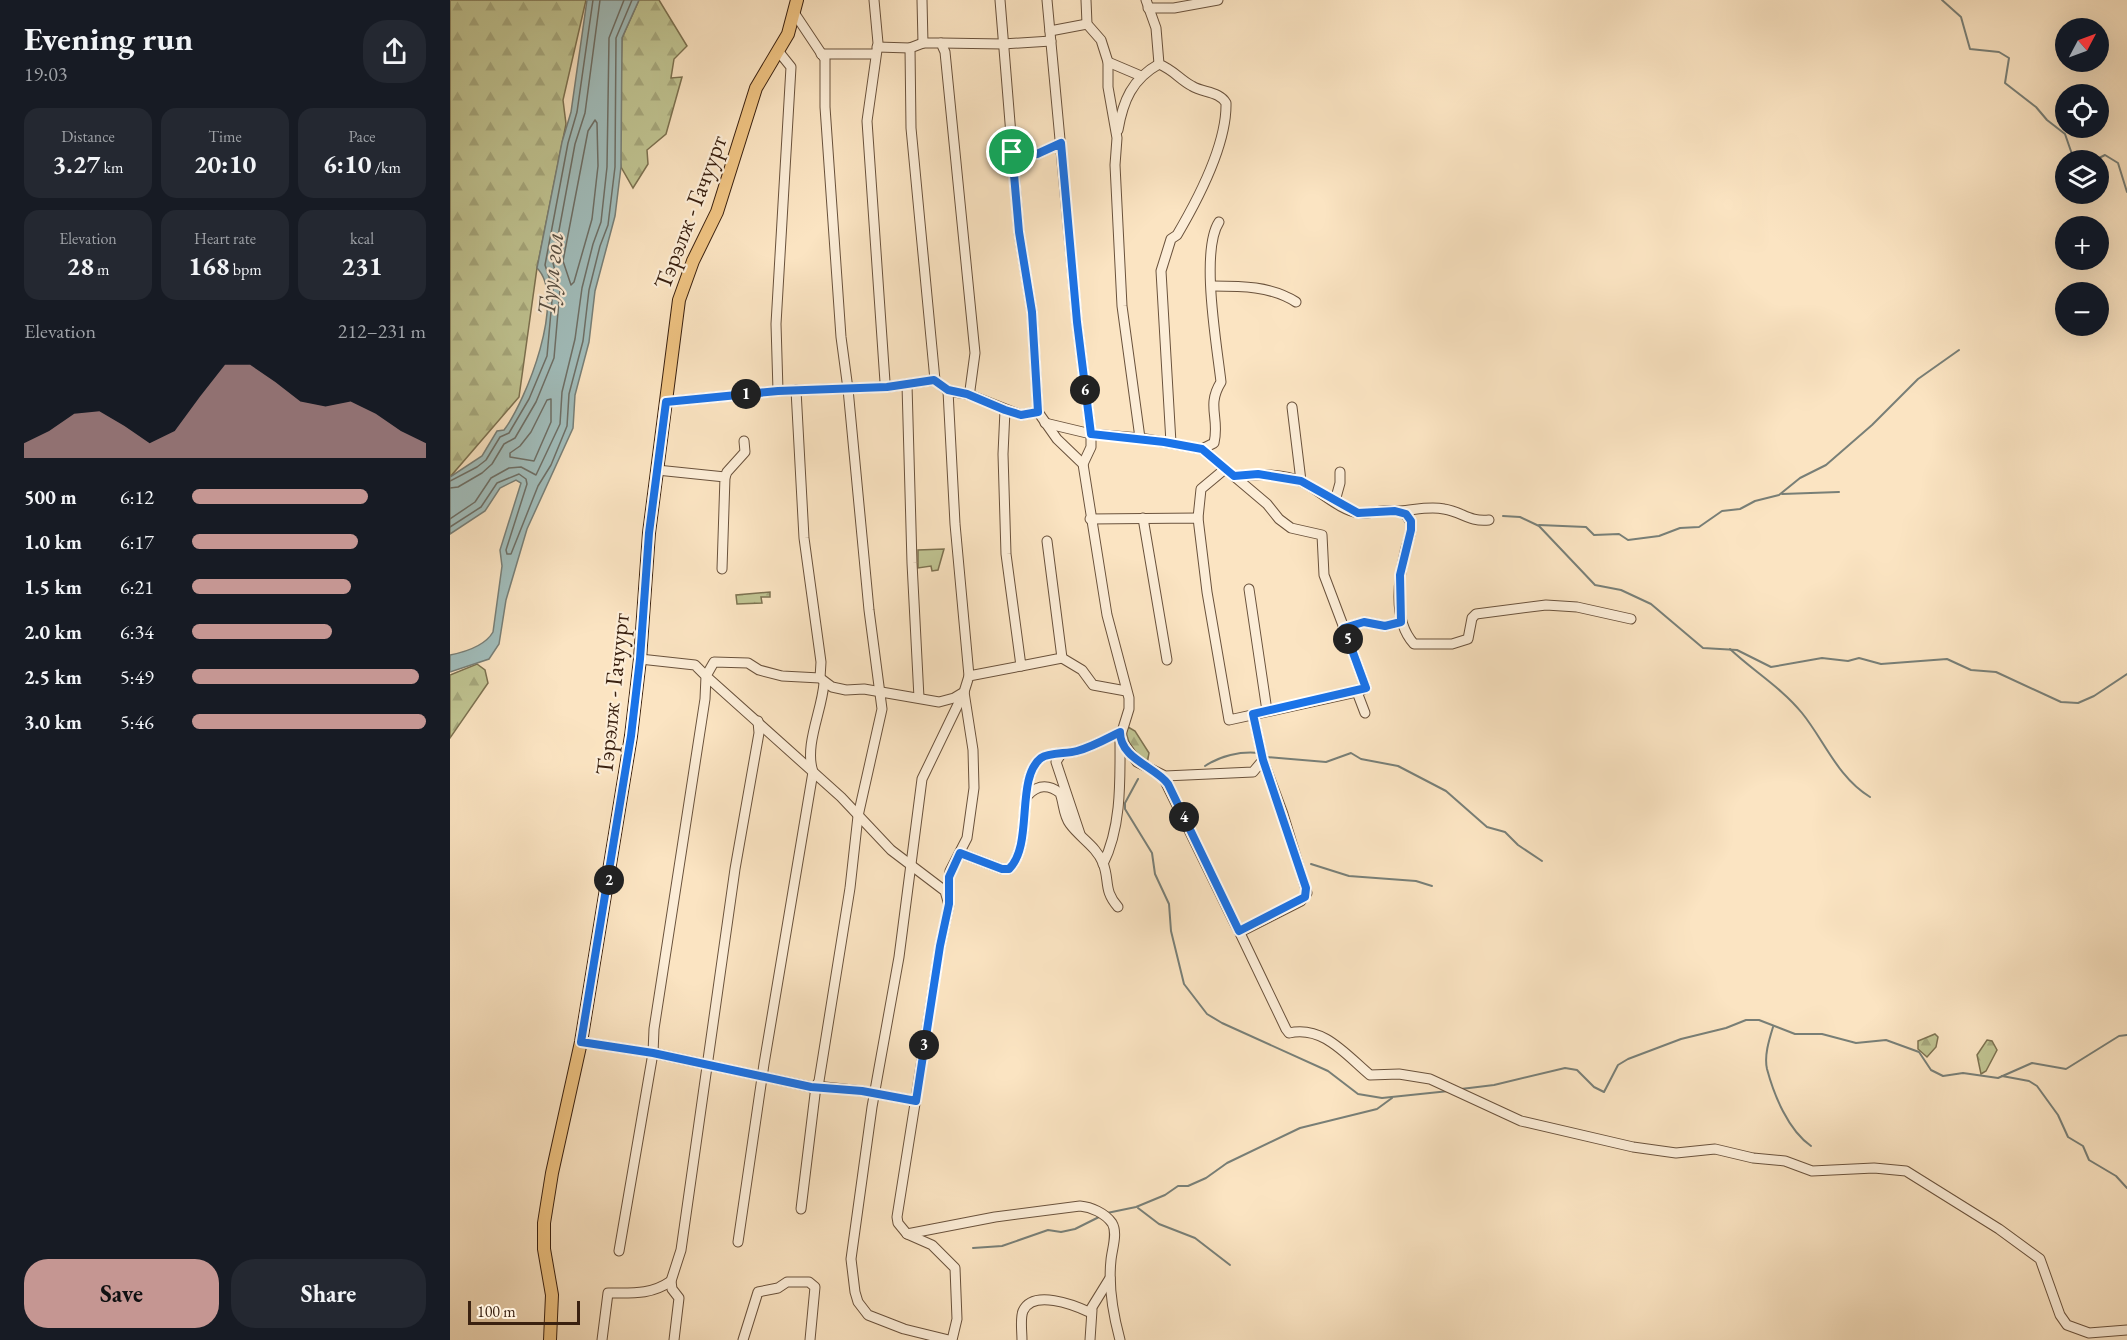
<!DOCTYPE html>
<meta charset="utf-8">
<style>
:root{--surface:#171b24;--page:#242831;--text:#f1f3f6;--muted:#9ea1a6;--accent:#c59692}
body{margin:0;font-family:"EB Garamond",serif;background:var(--page);color:var(--text);height:100vh;display:flex;flex-direction:column;font-size:22px;white-space:nowrap}
*{box-sizing:border-box;margin:0}
p{font-size:20px;color:var(--muted)}
.icon{flex:none;width:33px;height:33px;fill:none;stroke:currentColor;stroke-width:2;stroke-linecap:round;stroke-linejoin:round}
.map{position:relative;flex:1;overflow:hidden}
.side{display:flex;flex-direction:column;background:var(--surface);width:450px}
.side>*{flex:none}
.needle{width:39px;rotate:49deg}
.controls{position:absolute;left:1605px;top:18px;display:grid;gap:12px}
.controls a{display:grid;place-items:center;width:54px;height:54px;border-radius:50%;background:var(--surface);box-shadow:0 6px 24px #0002;font-size:30px}
.scale{position:absolute;left:18px;bottom:15px;width:112px;box-sizing:border-box;padding-left:6px;border:3px solid #3a2110;border-top:0;font-size:16px;line-height:21px;white-space:nowrap;color:#3a2110;-webkit-text-stroke:4px #fcedd7;paint-order:stroke}
.pin{position:absolute;display:grid;place-items:center;width:51px;height:51px;color:#fff;margin:-26px;border:3px solid #fff;border-radius:50%;box-shadow:0 2px 6px #0007}
.km{position:absolute;width:30px;height:30px;margin:-15px;border-radius:50%;background:#222;color:#fff;font-size:16px;line-height:30px;text-align:center}
.round{display:grid;place-items:center;flex:none;width:63px;height:63px;border-radius:24px;background:var(--page)}
.overview{display:flex;align-items:center;justify-content:space-between;height:102px;padding:0 24px}
h1{font-size:33px;font-weight:700;line-height:45px}
.figures{display:grid;grid-template-columns:repeat(3,1fr);gap:9px;height:102px;padding:6px 24px}
.figures div{display:grid;align-content:center;border-radius:15px;background:var(--page);text-align:center}
.figures b{font-size:26px;font-weight:700}
.figures small{font-size:16px;font-weight:400}
.figures p{font-size:16px}
.chart{height:168px;padding:12px 24px}
.chart p{display:flex;justify-content:space-between}
.chart svg{width:100%;height:108px;margin-top:6px;fill:var(--accent);opacity:.7}
.primary-button{display:flex;gap:12px;margin-top:auto;padding:12px 24px}
.primary-button a{flex:1;height:69px;border-radius:24px;background:var(--accent);color:#111;font-size:24px;font-weight:700;line-height:69px;text-align:center}
.primary-button a+a{background:var(--page);color:var(--text)}
ul{padding:0 24px;list-style:none;font-size:20px}
li{display:grid;grid-template-columns:96px 72px 1fr;align-items:center;height:45px}
li i{height:15px;border-radius:8px;background:var(--accent)}
main{display:flex;flex:1;min-height:0}
.map>svg:first-child{display:block}
.grass{fill:#c0c492;stroke:#7d7251;stroke-width:1.5}
.forest{fill:url(#forest-firs);stroke:#7d7251;stroke-width:1.5}
.water{fill:#a1bdbb;stroke:#787f77;stroke-width:1.5}
.lines{fill:none;stroke-linecap:round;stroke-linejoin:round}
.shore{stroke:#6e6f66;stroke-width:1.5}
.stream{stroke:#787f77;stroke-width:2}
.minor-casing{stroke:#6a523c;stroke-width:11}
.major-casing{stroke:#3a2110;stroke-width:14}
.minor{stroke:#fcedd7;stroke-width:9}
.major{stroke:#eec281;stroke-width:12}
.route-casing{stroke:#fff;stroke-width:12}
.route{stroke:#1a73e8;stroke-width:8}
.labels{text-anchor:middle;dominant-baseline:central;stroke-width:4.5;stroke-linejoin:round;paint-order:stroke}
.street-label{font-size:24px;fill:#3a2110;stroke:#fcedd7}
.water-label{font-size:26px;font-style:italic;fill:#595043;stroke:#fcedd7}
</style>
<main>
<section class="side">
<div class="overview"><div><h1>Evening run</h1><p>19:03</p></div><a class="round"><svg class="icon" aria-label="share" viewBox="0 0 24 24"><path d="M12 15V3M7 8l5-5 5 5M5 13v7h14v-7"/></svg></a></div>
<div class="figures">
<div><p>Distance</p><b>3.27<small> km</small></b></div>
<div><p>Time</p><b>20:10</b></div>
<div><p>Pace</p><b>6:10<small> /km</small></b></div>
</div>
<div class="figures">
<div><p>Elevation</p><b>28<small> m</small></b></div>
<div><p>Heart rate</p><b>168<small> bpm</small></b></div>
<div><p>kcal</p><b>231</b></div>
</div>
<div class="chart"><p><span>Elevation</span>212–231 m</p>
<svg viewBox="0 0 160 44" preserveAspectRatio="none"><path d="M0 44V38L10 33L20 26L30 25L40 31L50 38L60 33L70 19L80 6L90 6L100 13L110 21L120 23L130 21L140 26L150 33L160 38V44z"/></svg>
</div>
<ul>
<li><b>500 m</b>6:12<i style="width:75%"></i></li>
<li><b>1.0 km</b>6:17<i style="width:71%"></i></li>
<li><b>1.5 km</b>6:21<i style="width:68%"></i></li>
<li><b>2.0 km</b>6:34<i style="width:60%"></i></li>
<li><b>2.5 km</b>5:49<i style="width:97%"></i></li>
<li><b>3.0 km</b>5:46<i style="width:100%"></i></li>
</ul>
<div class="primary-button"><a>Save</a><a>Share</a></div>
</section>
<div class="map">
<svg width="1677" height="1340" viewBox="0 0 1677 1340">
<defs>
<pattern id="forest-firs" width="22" height="20" patternUnits="userSpaceOnUse" patternTransform="scale(1.5)"><rect width="22" height="20" fill="#c0c492"/><path d="M5 1l3.5 6h-7zM16 11l3.5 6h-7z" fill="#a6a87d"/></pattern>
</defs>
<rect width="100%" height="100%" fill="#fbe4c2"/>
<filter id="stains"><feTurbulence type="fractalNoise" baseFrequency=".00333" numOctaves="4"/><feColorMatrix values="0 0 0 0 .2 0 0 0 0 .09 0 0 0 0 .02 0 0 0 .5 -.17"/></filter>
<radialGradient id="worn" r=".72"><stop offset=".6" stop-color="#630" stop-opacity="0"/><stop offset="1" stop-color="#630" stop-opacity=".3"/></radialGradient>
<polygon class="grass" points="494,549 488,570 482,571 481,566 468,568 468,550"/>
<g class="forest">
<polygon points="0,0 136,0 113,100 116,124 87,268 69,397 0,477"/>
<polygon points="189,0 209,0 237,46 224,59 221,78 232,77 216,134 197,150 198,164 183,188 171,167 169,149 172,38"/>
<polygon points="320,592 320,597 311,597 312,603 287,604 286,595"/>
<polygon points="27,664 35,670 38,683 0,738 0,675"/>
<polygon points="678,727 685,731 699,753 697,764 694,764 680,746 676,732"/>
<polygon points="1485,1034 1488,1037 1486,1047 1477,1057 1468,1049 1468,1041"/>
<polygon points="1537,1040 1542,1041 1547,1050 1536,1071 1531,1074 1527,1055"/>
</g>
<path class="water" d="M137,0H189L172,38L171,167L165,216L145,291L139,342L125,395L123,428L77,529L56,600L49,644L39,659L0,672V655C15,652 35,646 43,632L52,566L50,550L71,483L66,480L50,488L35,511L0,534V477L32,456L47,431L54,430C76,401 117,298 87,268L112,142L121,112Z"/>
<g class="lines">
<g class="shore">
<polygon points="145,120 147,123 148,166 142,219 124,282 121,285 113,261 138,131"/>
<polygon points="101,399 101,422 84,461 60,457 60,453 70,446 81,432 97,400"/>
<polyline points="0,481 27,467 36,460 50,437 59,433 79,399 97,356 103,289 95,265 118,143 127,112 143,0"/>
<polyline points="0,488 8,487 32,473 42,464 54,444 65,438 86,402 104,358 110,289 103,263 125,144 135,113 150,0"/>
<polyline points="0,519 25,502 41,478 59,468 71,467 86,475 110,424 112,392 125,339 132,288 143,244 151,222 157,167 159,38 174,0"/>
<polyline points="0,527 31,507 47,483 69,474 76,479 77,484 56,550 57,554 61,554 88,486 101,465 117,426 119,394 133,341 139,290 150,246 158,225 165,167 166,38 182,0"/>
</g>
<g class="stream">
<polyline points="1492,0 1511,17 1520,49 1549,52 1559,58 1555,83 1586,107 1597,120 1615,134 1624,160"/>
<polyline points="1645,160 1655,155 1668,163 1677,192"/>
<polyline points="1332,494 1389,492"/>
<polyline points="1053,516 1070,517 1089,526 1145,585 1171,590 1201,604 1253,648 1287,650 1321,667 1372,658 1398,661 1409,658 1431,664 1497,659 1521,670 1546,672 1611,702 1628,703 1644,696 1677,674"/>
<polyline points="1089,525 1136,527 1144,535 1169,534 1178,540 1209,536 1230,528 1249,527 1272,511 1290,509 1305,501 1329,495 1350,478 1376,465 1422,425 1468,379 1509,350"/>
<path d="M1280,649C1302,670 1332,688 1352,713C1374,740 1388,778 1420,797"/>
<polyline points="817,757 876,762 901,753 911,759 948,766 996,791 1037,827 1055,832 1068,845 1092,861"/>
<path d="M755,766C770,756 790,751 809,753"/>
<polyline points="688,779 675,803 675,809 702,853 705,874 719,904 721,931 734,984 757,1014 772,1023 878,1071 908,1094 932,1098 999,1091"/>
<polyline points="861,864 899,876 966,881 982,886"/>
<path d="M1323,1027C1319,1040 1314,1056 1317,1069C1324,1095 1338,1130 1361,1146"/>
<polyline points="1552,1076 1579,1081 1587,1086 1608,1115 1618,1137 1633,1146 1639,1160 1666,1176 1677,1188"/>
<polyline points="1011,1089 1044,1085 1115,1068 1127,1070 1144,1087 1154,1092 1168,1065 1178,1059 1231,1039 1276,1028 1296,1020 1309,1020 1345,1034 1372,1034 1406,1043 1436,1040 1469,1052 1481,1070 1493,1076 1513,1073 1548,1078 1582,1063 1616,1069 1669,1036 1677,1035"/>
<polyline points="688,1208 709,1224 745,1238 780,1265"/>
<polyline points="657,1213 686,1207 715,1195 728,1186 738,1186 756,1178 777,1163 850,1128 927,1109 942,1098"/>
<polyline points="523,1248 552,1246 598,1230 611,1232 625,1229 649,1217"/>
</g>
<defs>
<g id="minor">
<polyline points="424,0 428,43 417,121 435,382 437,387 485,380"/>
<polyline points="472,0 473,43 491,43 495,52 525,353 520,390 517,394 571,415 588,412"/>
<polyline points="550,0 569,233 582,312 588,412 607,439 633,464 657,615 679,698 679,709 670,738 687,762 715,776 803,772 813,760 803,714"/>
<polyline points="597,0 627,322 641,434 690,438"/>
<polyline points="636,0 637,24 651,40 658,62 658,87 667,138 665,165 672,306 690,438 752,449 817,504 829,519 841,528 872,535 874,575 894,628"/>
<path d="M696,0L706,28L709,64C725,71 729,79 742,86C753,93 769,91 776,103C777,144 747,201 727,235L721,239L711,271L721,443"/>
<polyline points="698,8 724,8 768,0"/>
<polyline points="600,31 637,24"/>
<polyline points="473,43 460,48 461,128 485,380 498,391 517,394"/>
<polyline points="491,43 553,44 601,41"/>
<polyline points="427,47 460,48"/>
<polyline points="371,54 425,54"/>
<polyline points="658,62 691,76"/>
<path d="M668,130C673,101 682,79 709,64"/>
<polyline points="562,152 587,154 611,143"/>
<path d="M763,286C791,286 821,286 846,302"/>
<polyline points="457,385 462,563 469,698"/>
<polyline points="346,390 354,538 371,662 370,678"/>
<polyline points="328,391 326,324 341,67 329,52"/>
<polyline points="498,391 505,524 519,676"/>
<polyline points="216,402 328,391 437,387"/>
<polyline points="842,407 851,481"/>
<polyline points="555,410 553,454 556,554 571,666 612,658 597,541"/>
<polyline points="595,423 641,434 641,447 633,464"/>
<path d="M752,449L764,443C770,418 756,406 771,382C767,346 750,251 769,222"/>
<polyline points="207,470 275,477 272,569"/>
<path d="M784,476C805,474 833,473 852,482C870,490 889,510 909,513C923,515 952,502 960,521C964,530 957,542 955,552C948,581 943,621 964,644H1002L1018,639L1022,618L1026,614L1096,605L1127,607L1181,619"/>
<polyline points="275,477 277,472 295,452 294,441"/>
<polyline points="885,501 890,483 890,472"/>
<path d="M950,511C965,510 979,506 994,509C1013,512 1018,522 1039,520"/>
<polyline points="693,518 717,660"/>
<polyline points="748,518 751,489 775,469"/>
<polyline points="640,519 748,518 757,592 779,720 907,692"/>
<polyline points="799,589 817,711"/>
<polyline points="612,658 632,670 643,685 676,691"/>
<path d="M571,666L519,676L514,692L504,698L489,702L414,689L396,690L382,687L370,678L332,676L309,670L298,663L264,662L256,676L391,797L441,850L495,891L499,905L490,946L447,1217L448,1223L457,1234L545,1217L630,1206C641,1207 655,1213 662,1223C668,1233 662,1249 661,1260C658,1287 663,1314 670,1340"/>
<polyline points="915,713 907,692 916,688 894,628 914,622 935,626 951,622"/>
<polyline points="611,754 606,762 630,834"/>
<polyline points="712,775 785,924 789,931 792,931 851,901 857,893 833,814 813,760"/>
<path d="M578,795C588,785 598,784 610,793C614,803 613,815 620,824C630,838 646,846 653,863C660,881 653,890 668,907"/>
<path d="M510,853L552,869H559C584,845 565,778 591,758C599,752 617,754 627,751C642,747 656,739 670,732"/>
<path d="M653,864C672,826 670,779 670,738"/>
<polyline points="498,896 500,871 517,838 524,788 523,750 514,692"/>
<path d="M789,931L836,1029L839,1033C873,1025 896,1055 920,1075L949,1074L980,1079L1071,1121L1183,1147L1226,1153L1265,1149L1303,1158L1335,1161L1362,1171L1424,1168L1456,1171L1549,1229L1590,1259L1610,1315L1617,1325L1639,1333L1677,1330"/>
<polyline points="131,1042 203,1053 361,1087 366,1086 369,1081 400,888 408,816 432,709 419,610 398,389 391,337 375,107 375,59 345,14"/>
<polyline points="351,1209 366,1086 412,1091 466,1101"/>
<polyline points="457,1234 482,1245 505,1268 507,1319 502,1340"/>
<path d="M288,1242L314,1064L363,772C354,745 372,711 374,683"/>
<polyline points="169,1251 203,1053 204,1029 255,699 256,676 245,665 190,659"/>
<path d="M152,1340L158,1293C182,1293 201,1295 221,1281"/>
<polyline points="224,1340 229,1298 222,1289 221,1281 231,1250 285,869 309,733 308,721"/>
<polyline points="293,1340 308,1292 328,1288 337,1282 359,1282 365,1287 360,1340"/>
<polyline points="499,1340 454,1329 418,1315 408,1302 405,1292 401,1259 422,1107 449,957 472,779 514,692"/>
<path d="M572,1340C572,1332 570,1318 573,1311C583,1289 624,1305 639,1312L660,1278"/>
<polyline points="640,1340 642,1310"/>
</g>
<polyline id="major" points="100,1340 102,1295 94,1249 94,1223 102,1173 131,1042 181,736 190,659 199,533 229,300 243,261 267,212 306,88 338,34 347,0"/>
</defs>
<use href="#minor" class="minor-casing"/>
<use href="#major" class="major-casing"/>
<use href="#minor" class="minor"/>
<use href="#major" class="major"/>
</g>
<g class="lines">
<defs>
<path id="route" d="M611,143L627,322L641,434L714,442L752,449L784,476L808,474L851,481L908,513L945,511L956,514L961,521V530L950,575L951,622L935,626L914,622L894,628L916,688L803,714L813,760L856,888L855,897L789,931L718,784C706,767 670,759 670,732C656,739 642,747 627,751C617,754 599,752 591,758C565,778 584,845 559,869H552L510,853L499,877V904L490,946L466,1101L412,1091L361,1087L203,1053L131,1042L181,736L190,659L199,533L216,402L328,391L437,387L484,380L498,390L517,394L555,410L571,415L588,412L582,312L569,232L562,152L587,154Z"/>
</defs>
<use href="#route" class="route-casing"/>
<use href="#route" class="route"/>
</g>
<g class="labels">
<g class="street-label">
<text transform="translate(240 212) rotate(-69)">Тэрэлж - Гачуурт</text>
<text transform="translate(162 694) rotate(-84)">Тэрэлж - Гачуурт</text>
</g>
<g class="water-label">
<text transform="translate(100 274) rotate(-84)">Туул гол</text>
</g>
</g>
<rect width="100%" height="100%" filter="url(#stains)"/>
<rect width="100%" height="100%" fill="url(#worn)"/>
</svg>
<div class="controls">
<a><svg class="needle" viewBox="-14 -14 28 28"><path d="M0-13l5 13h-10z" fill="#e53935"/><path d="M0 13l5-13h-10z" fill="#9ea1a6"/></svg></a>
<a><svg class="icon" aria-label="locate" viewBox="0 0 24 24"><circle cx="12" cy="12" r="6"/><path d="M12 2v4M12 18v4M2 12h4M18 12h4"/></svg></a>
<a><svg class="icon" aria-label="layers" viewBox="0 0 24 24"><path d="M12 4l9 5-9 5-9-5zM3 14l9 5 9-5"/></svg></a>
<a>+</a>
<a>−</a>
</div>
<div class="scale">100 m</div>
<div class="pin" style="left:562px;top:152px;background:#1e9e55"><svg class="icon" aria-label="arrive" viewBox="0 0 24 24"><path d="M6 21V4h12l-3 4 3 4H6"/></svg></div>
<b class="km" style="left:296px;top:394px">1</b>
<b class="km" style="left:159px;top:880px">2</b>
<b class="km" style="left:474px;top:1045px">3</b>
<b class="km" style="left:734px;top:817px">4</b>
<b class="km" style="left:898px;top:639px">5</b>
<b class="km" style="left:635px;top:390px">6</b>
</div>
</main>
